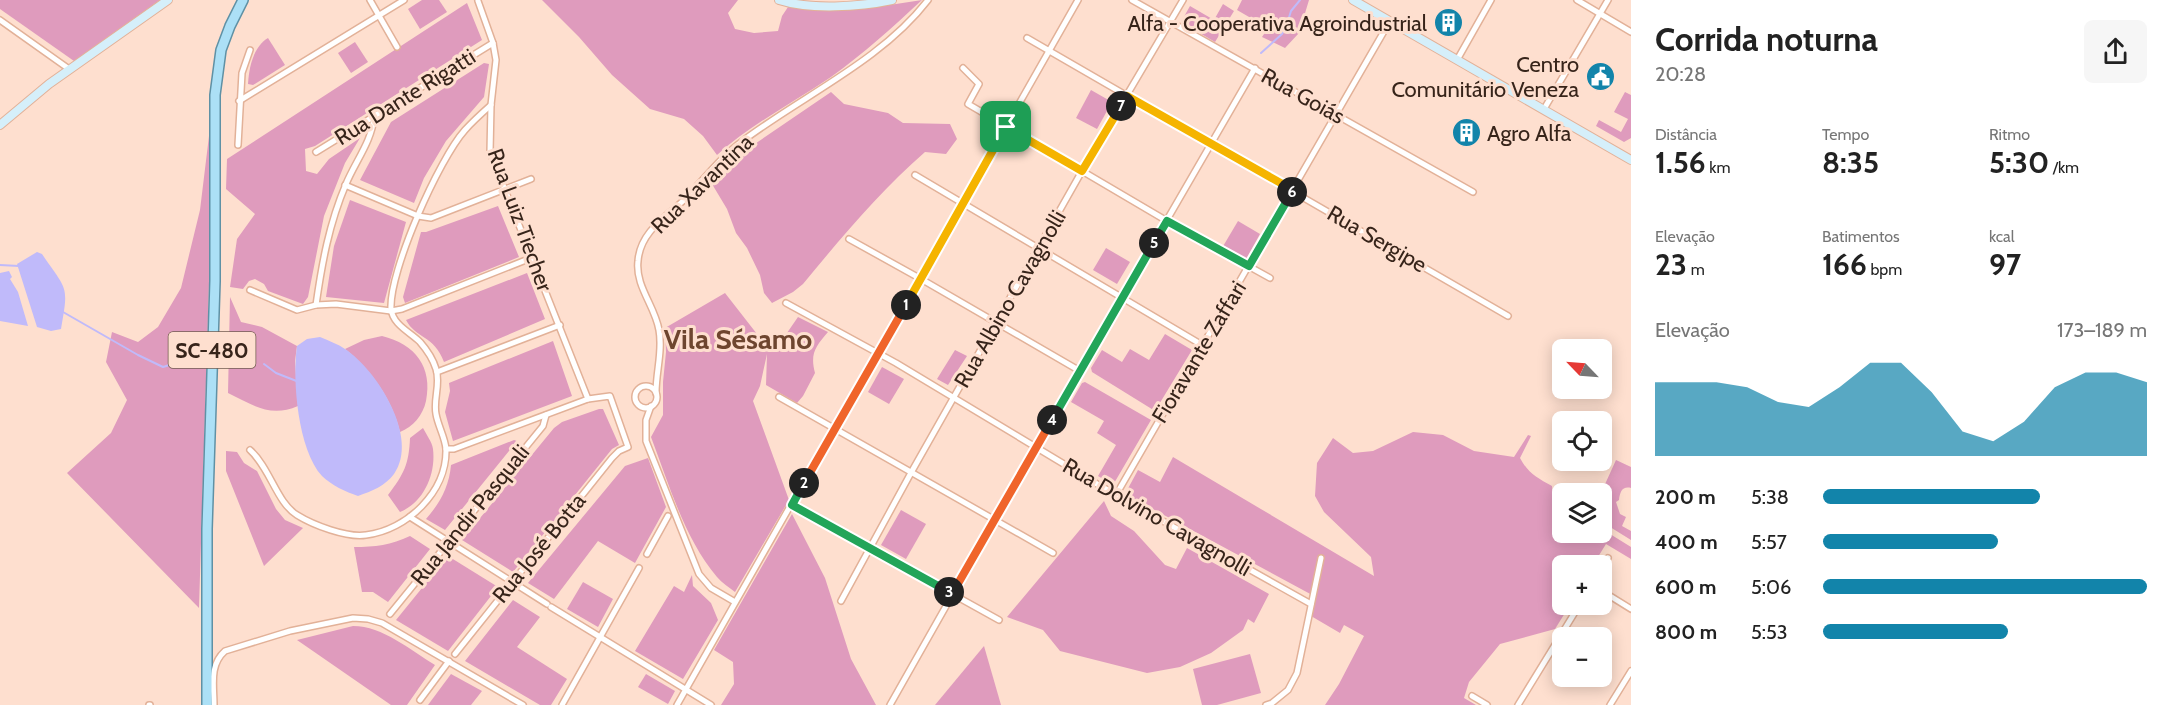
<!DOCTYPE html>
<html lang="pt">
<meta charset="utf-8">
<style>
:root{--surface:#fff;--page:#f6f6f6;--text:#222;--muted:#767676;--accent:#1284aa}
body{margin:0;font-family:Cabin,sans-serif;background:var(--page);color:var(--text);height:100vh;display:flex;flex-direction:column;font-size:22px;white-space:nowrap}
*{box-sizing:border-box;margin:0}
p{font-size:20px;color:var(--muted)}
.icon{flex:none;width:33px;height:33px;fill:none;stroke:currentColor;stroke-width:2;stroke-linecap:round;stroke-linejoin:round}
.map{position:relative;flex:1;overflow:hidden}
.details{display:flex;flex-direction:column;background:var(--surface);width:540px}
.details>*{flex:none}
.needle{width:39px;rotate:295deg}
.fabs{position:absolute;left:1552px;top:339px;display:grid;gap:12px}
.fabs a{display:grid;place-items:center;width:60px;height:60px;border-radius:9px;background:var(--surface);box-shadow:0 3px 15px #0003;font-size:30px}
.pin{position:absolute;display:grid;place-items:center;width:51px;height:51px;color:#fff;margin:-26px;border-radius:12px;box-shadow:0 3px 9px #0006}
.km{position:absolute;width:30px;height:30px;margin:-15px;border-radius:50%;background:#222;color:#fff;font-size:16px;line-height:30px;text-align:center}
.round{display:grid;place-items:center;flex:none;width:63px;height:63px;border-radius:9px;background:var(--page)}
.overview{display:flex;align-items:center;justify-content:space-between;height:102px;padding:0 24px}
h1{font-size:33px;font-weight:800;line-height:45px}
.figures{display:grid;grid-template-columns:repeat(3,1fr);gap:9px;height:102px;padding:6px 24px}
.figures div{display:grid;align-content:center}
.figures b{font-size:30px;font-weight:800}
.figures small{font-size:16px;font-weight:400}
.figures p{font-size:16px}
.chart{height:168px;padding:12px 24px}
.chart p{display:flex;justify-content:space-between}
.chart svg{width:100%;height:108px;margin-top:6px;fill:var(--accent);opacity:.7}
ul{padding:0 24px;list-style:none;font-size:20px}
li{display:grid;grid-template-columns:96px 72px 1fr;align-items:center;height:45px}
li i{height:15px;border-radius:8px;background:var(--accent)}
main{display:flex;flex:1;min-height:0}
.map>svg:first-child{display:block}
.green{fill:#df9bbd}
.water{fill:#c0bafa}
.lines{fill:none;stroke-linecap:round;stroke-linejoin:round}
.stream{stroke:#c0bafa;stroke-width:2}
.street-casing{stroke:#e2b198;stroke-width:8}
.secondary-casing{stroke:#e2b198;stroke-width:10}
.primary-casing{stroke:#5f91a5;stroke-width:12}
.street{stroke:#fff;stroke-width:5}
.secondary{stroke:#d5effa;stroke-width:8}
.primary{stroke:#ace0f6;stroke-width:9}
.split-1-casing{stroke:#fff;stroke-width:12}
.split-2-casing{stroke:#fff;stroke-width:12}
.split-3-casing{stroke:#fff;stroke-width:12}
.split-4-casing{stroke:#fff;stroke-width:12}
.split-5-casing{stroke:#fff;stroke-width:12}
.split-6-casing{stroke:#fff;stroke-width:12}
.split-7-casing{stroke:#fff;stroke-width:12}
.split-8-casing{stroke:#fff;stroke-width:12}
.split-1{stroke:#f5b400;stroke-width:8}
.split-2{stroke:#f0652b;stroke-width:8}
.split-3{stroke:#22a559;stroke-width:8}
.split-4{stroke:#f0652b;stroke-width:8}
.split-5{stroke:#22a559;stroke-width:8}
.split-6{stroke:#22a559;stroke-width:8}
.split-7{stroke:#f5b400;stroke-width:8}
.split-8{stroke:#f5b400;stroke-width:8}
.labels{text-anchor:middle;dominant-baseline:central;stroke-width:6;stroke-linejoin:round;paint-order:stroke}
.shield{fill:#fedfcf;stroke:#735c50;stroke-width:1.5}
.shield-label{font-size:21px;font-weight:bold;fill:#37241a}
.poi-label{font-size:22px;fill:#37241a;stroke:#fedfcf;text-anchor:end}
.street-label{font-size:22px;fill:#37241a;stroke:#fedfcf}
.district-label{font-size:28px;font-weight:bold;fill:#6e452f;stroke:#fedfcf}
</style>
<main>
<div class="map">
<svg width="1631" height="705" viewBox="0 0 1631 705">
<rect width="100%" height="100%" fill="#fedfcf"/>
<g class="green">
<polygon points="0,0 160,0 74,61 0,9"/>
<polygon points="422,0 439,0 447,12 420,29 408,9"/>
<path d="M542,0H738L728,13L735,29L754,33L778,31L782,16L788,7L831,10L883,6L922,0C893,27 863,54 831,77C793,103 751,124 717,155L703,136L684,119L650,109L612,75L579,37Z"/>
<polygon points="1242,0 1309,0 1299,33 1285,48 1262,37 1268,28 1237,10"/>
<polygon points="467,3 482,40 315,146 305,149 306,171 317,174 329,159 360,138 345,163 324,216 308,297 303,304 268,291 264,284 255,279 249,281 243,289 230,287 237,239 255,214 226,189 227,159"/>
<polygon points="1223,4 1234,11 1215,42 1181,22 1190,6 1214,20"/>
<path d="M268,38L285,65L253,85L248,84C249,68 253,47 268,38Z"/>
<polygon points="355,42 368,62 351,73 338,53"/>
<polygon points="484,63 489,64 484,97 446,141 424,178 414,203 360,180 391,122"/>
<polygon points="1091,90 1112,102 1097,129 1076,118"/>
<path d="M831,92L844,104L888,113L903,123L950,124L957,139L946,154L925,152C880,191 841,238 803,284L793,292L772,303L764,293L760,275L747,248L736,233L727,209L709,179L721,167Z"/>
<polygon points="1625,92 1631,95 1631,138 1624,142 1596,126 1599,120 1621,132 1628,119 1614,112"/>
<polygon points="209,136 209,284 199,608 67,473 111,433 127,400 106,362 112,332 138,342 158,327 181,288 200,210"/>
<polygon points="350,200 406,222 384,303 326,297 334,246"/>
<polygon points="498,206 519,257 405,303 403,297 421,232 426,232"/>
<polygon points="1238,221 1260,234 1245,261 1222,248"/>
<polygon points="1106,248 1130,262 1117,284 1093,270"/>
<path d="M527,273L545,319L444,362C434,335 416,339 406,320Z"/>
<path d="M725,293L768,348L780,343L798,317L828,332C815,347 810,354 815,373L803,396L797,403L766,385L767,354L760,386L753,401L789,500L735,592C729,587 722,583 717,577C684,538 669,484 651,437L663,415V382L666,352L665,328Z"/>
<path d="M230,297L241,322L262,327L297,346L295,361L298,406C270,418 253,405 228,393Z"/>
<polygon points="1165,334 1192,350 1155,411 1092,372 1091,368 1102,350 1122,362 1130,349 1149,360"/>
<path d="M382,336C415,344 433,367 426,401C423,415 413,427 400,432C392,399 371,370 345,349L364,340Z"/>
<polygon points="553,341 572,396 453,441 445,412 450,391 449,383"/>
<polygon points="955,350 967,356 948,385 937,379"/>
<polygon points="882,367 904,379 889,404 868,392"/>
<polygon points="1085,382 1151,420 1113,485 1098,476 1116,445 1097,433 1104,421 1071,402 1082,383"/>
<polygon points="599,409 603,409 619,445 612,449 513,572 462,540 554,428 562,422"/>
<path d="M423,428C426,434 432,442 433,449C436,474 424,502 400,512L388,495C404,474 409,464 410,438Z"/>
<path d="M1413,432L1443,435L1474,451L1514,457L1528,435L1531,436L1520,458C1528,473 1537,478 1552,486L1553,499L1563,505V532H1602V529L1631,547V559L1606,544L1593,565L1563,566V604L1570,605L1555,629L1500,644L1469,682L1464,698L1476,705H1325L1339,684L1364,636L1344,625L1340,633L1311,616L1314,596L1125,494L1138,470L1160,482L1173,457L1374,576L1371,557L1324,512L1315,496L1317,463L1333,438L1353,453L1373,451Z"/>
<path d="M514,440L517,441L445,530L426,519C440,503 449,487 451,465Z"/>
<polygon points="226,451 237,452 244,463 257,471 276,509 285,520 303,528 264,566 226,471"/>
<polygon points="648,458 666,507 635,563 598,541 554,599 528,583 625,466"/>
<path d="M1616,460L1631,467V488C1622,486 1620,492 1619,500L1616,502L1620,514L1626,517L1622,526L1631,531V540L1602,522L1601,493Z"/>
<polygon points="1104,501 1111,516 1134,531 1165,565 1176,569 1187,548 1269,594 1254,623 1248,619 1243,630 1211,653 1180,667 1147,673 1060,651 1043,630 1007,617"/>
<polygon points="901,510 926,524 906,559 881,545"/>
<polygon points="792,514 825,578 851,659 876,705 721,705 734,684 733,662 714,650"/>
<path d="M410,536L430,549L388,602L373,592H362L354,547C375,547 391,545 410,536Z"/>
<polygon points="448,556 498,587 448,651 396,620"/>
<polygon points="692,575 693,586 711,603 718,620 683,679 635,651 674,586 684,592"/>
<polygon points="583,582 613,599 598,627 567,609"/>
<polygon points="513,600 540,617 517,647 567,679 551,705 540,705 465,661"/>
<path d="M353,626C383,626 410,650 435,665L407,705H391L297,640Z"/>
<polygon points="984,646 1001,705 935,705"/>
<polygon points="1250,654 1261,693 1217,705 1202,705 1193,669"/>
<polygon points="451,674 482,691 471,705 428,705"/>
<polygon points="646,674 675,691 668,704 638,687"/>
</g>
<g class="water">
<path d="M37,252L42,254C67,291 69,284 61,329L51,331L37,327L17,264Z"/>
<polygon points="9,271 12,277 10,279 18,292 28,326 0,321 0,273"/>
<path d="M320,337C329,341 338,344 345,349C377,370 420,438 394,474C385,486 372,491 358,496C346,492 331,485 322,476C298,450 292,380 297,346L307,339Z"/>
</g>
<g class="lines">
<g class="stream">
<polyline points="1261,53 1282,34 1286,27 1291,11 1300,0"/>
<polyline points="0,265 19,266"/>
<polyline points="63,312 138,355 163,367 186,360 201,350 209,352"/>
<polyline points="221,354 250,360"/>
<polyline points="264,364 276,373 299,382"/>
</g>
<defs>
<g id="street">
<polyline points="370,0 397,47"/>
<polyline points="1132,0 1473,192"/>
<polyline points="1577,0 1631,32"/>
<polyline points="478,1 493,43 496,60 491,105 490,152 588,399"/>
<polyline points="0,20 69,69"/>
<polyline points="1027,38 1508,316"/>
<polyline points="1457,60 1491,0"/>
<polyline points="963,68 979,84 968,104 1167,221 1270,278"/>
<polyline points="239,101 404,0"/>
<polyline points="1544,109 1608,0"/>
<polyline points="238,145 242,73 250,50"/>
<polyline points="316,152 493,43"/>
<polyline points="915,175 1202,345"/>
<polyline points="345,185 418,216 431,218 531,179"/>
<polyline points="849,239 921,279 1080,371"/>
<polyline points="250,290 297,310 316,305 336,304 391,311 402,309 531,258"/>
<polyline points="786,303 896,363 1097,484 1311,604"/>
<path d="M316,305C322,263 329,224 346,184C355,162 372,141 374,117"/>
<polyline points="437,372 560,325"/>
<circle cx="646" cy="397" r="11"/>
<path d="M656,393C656,371 663,351 659,330C655,306 635,286 638,261C640,233 664,218 683,201C703,181 720,157 744,140C804,95 882,60 928,0"/>
<polyline points="779,397 1053,553"/>
<polyline points="651,406 646,420 646,441 699,574 711,588 735,602"/>
<polyline points="446,449 454,449 588,399 610,396 628,447 619,451 612,458 455,654"/>
<path d="M250,450C270,468 277,503 297,515C313,525 347,538 366,535C407,530 447,492 446,449C445,437 438,426 436,414C433,399 441,384 436,369C433,359 427,350 420,342C410,332 393,325 391,309C389,271 439,159 465,130C473,121 482,113 491,105"/>
<polyline points="1116,495 1390,21"/>
<polyline points="792,505 999,620"/>
<polyline points="410,517 547,604"/>
<polyline points="647,554 668,516"/>
<polyline points="1602,568 1608,558"/>
<polyline points="1602,591 1631,609"/>
<polyline points="841,601 912,471 1082,171 1183,0"/>
<polyline points="551,607 711,705"/>
<polyline points="390,614 543,426 546,415"/>
<polyline points="1472,696 1487,705"/>
<polyline points="420,700 449,661"/>
<polyline points="149,705 150,705"/>
<path d="M214,705C214,686 209,665 225,651L290,631L353,618L368,619L382,623L523,705"/>
<polyline points="562,705 639,568"/>
<polyline points="677,705 1078,0"/>
<polyline points="890,705 1073,382 1255,68"/>
<polyline points="1266,705 1272,703 1288,690 1297,673 1321,558"/>
<polyline points="1518,705 1580,604"/>
<polyline points="1610,705 1631,671"/>
</g>
<g id="secondary">
<path d="M779,0C810,10 859,7 892,0"/>
<polyline points="1353,0 1631,160"/>
<polyline points="0,125 49,84 168,0"/>
</g>
<polyline id="primary" points="207,705 207,529 215,281 215,95 221,50 230,26 243,0"/>
</defs>
<use href="#street" class="street-casing"/>
<use href="#secondary" class="secondary-casing"/>
<use href="#primary" class="primary-casing"/>
<use href="#street" class="street"/>
<use href="#secondary" class="secondary"/>
<use href="#primary" class="primary"/>
</g>
<g class="lines">
<defs>
<polyline id="split-1" points="906,305 1006,127"/>
<polyline id="split-2" points="804,483 906,305"/>
<polyline id="split-3" points="804,483 792,505 949,592"/>
<polyline id="split-4" points="949,592 952,594 1052,420"/>
<polyline id="split-5" points="1052,420 1154,243"/>
<polyline id="split-6" points="1154,243 1167,221 1249,266 1292,192"/>
<polyline id="split-7" points="1121,106 1127,96 1293,190 1292,192"/>
<polyline id="split-8" points="1006,127 1082,171 1121,106"/>
</defs>
<use href="#split-1" class="split-1-casing"/>
<use href="#split-2" class="split-2-casing"/>
<use href="#split-3" class="split-3-casing"/>
<use href="#split-4" class="split-4-casing"/>
<use href="#split-5" class="split-5-casing"/>
<use href="#split-6" class="split-6-casing"/>
<use href="#split-7" class="split-7-casing"/>
<use href="#split-8" class="split-8-casing"/>
<use href="#split-1" class="split-1"/>
<use href="#split-2" class="split-2"/>
<use href="#split-3" class="split-3"/>
<use href="#split-4" class="split-4"/>
<use href="#split-5" class="split-5"/>
<use href="#split-6" class="split-6"/>
<use href="#split-7" class="split-7"/>
<use href="#split-8" class="split-8"/>
</g>
<defs>
<symbol id="building-disc" viewBox="-11 -11 22 22"><circle r="9.5" fill="#1284aa" stroke="#fedfcf"/><path d="M-4-6H4V6H1V3H-1V6H-4ZM-2.5-4.3h1.7v1.8h-1.7ZM.8-4.3h1.7v1.8H.8ZM-2.5-1h1.7V.8h-1.7ZM.8-1h1.7V.8H.8Z" fill="#fff"/></symbol>
<symbol id="civic-disc" viewBox="-11 -11 22 22"><circle r="9.5" fill="#1284aa" stroke="#fedfcf"/><path d="M-.6-6.5H3V-4.5H.6V-3L4-1V1h2V6H-6V1h2V-1L-.6-3ZM-1.2 2.5V6h2.4V2.5Z" fill="#fff"/></symbol>
</defs>
<g fill-rule="evenodd">
<use href="#building-disc" x="1432" y="6" width="33" height="33"/>
<use href="#civic-disc" x="1584" y="60" width="33" height="33"/>
<use href="#building-disc" x="1450" y="116" width="33" height="33"/>
</g>
<g class="labels">
<rect class="shield" x="168.5" y="332" width="87" height="36" rx="4.5"/>
<g class="shield-label">
<text x="212" y="350">SC-480</text>
</g>
<g class="poi-label">
<text x="1427" y="23">Alfa - Cooperativa Agroindustrial</text>
<text x="1579" y="64">Centro<tspan x="1579" dy="25">Comunitário Veneza</tspan></text>
<text x="1487" y="133" text-anchor="start">Agro Alfa</text>
</g>
<g class="street-label">
<text transform="translate(1303 96) rotate(29)">Rua Goiás</text>
<text transform="translate(405 97) rotate(-32)">Rua Dante Rigatti</text>
<text transform="translate(702 184) rotate(-44)">Rua Xavantina</text>
<text transform="translate(520 220) rotate(70)">Rua Luiz Tiecher</text>
<text transform="translate(1377 239) rotate(30)">Rua Sergipe</text>
<text transform="translate(1010 299) rotate(-60)">Rua Albino Cavagnolli</text>
<text transform="translate(1199 352) rotate(-59)">Fioravante Zaffari</text>
<text transform="translate(470 515) rotate(-51)">Rua Jandir Pasquali</text>
<text transform="translate(1157 517) rotate(30)">Rua Dolvino Cavagnolli</text>
<text transform="translate(539 548) rotate(-51)">Rua José Botta</text>
</g>
<g class="district-label">
<text x="738" y="339">Vila Sésamo</text>
</g>
</g>
</svg>
<div class="fabs">
<a><svg class="needle" viewBox="-14 -14 28 28"><path d="M0-13l5 13h-10z" fill="#e53935"/><path d="M0 13l5-13h-10z" fill="#767676"/></svg></a>
<a><svg class="icon" aria-label="locate" viewBox="0 0 24 24"><circle cx="12" cy="12" r="6"/><path d="M12 2v4M12 18v4M2 12h4M18 12h4"/></svg></a>
<a><svg class="icon" aria-label="layers" viewBox="0 0 24 24"><path d="M12 4l9 5-9 5-9-5zM3 14l9 5 9-5"/></svg></a>
<a>+</a>
<a>−</a>
</div>
<div class="pin" style="left:1006px;top:127px;background:#1e9e55"><svg class="icon" aria-label="arrive" viewBox="0 0 24 24"><path d="M6 21V4h12l-3 4 3 4H6"/></svg></div>
<b class="km" style="left:906px;top:305px">1</b>
<b class="km" style="left:804px;top:483px">2</b>
<b class="km" style="left:949px;top:592px">3</b>
<b class="km" style="left:1052px;top:420px">4</b>
<b class="km" style="left:1154px;top:243px">5</b>
<b class="km" style="left:1292px;top:192px">6</b>
<b class="km" style="left:1121px;top:106px">7</b>
</div>
<section class="details">
<div class="overview"><div><h1>Corrida noturna</h1><p>20:28</p></div><a class="round"><svg class="icon" aria-label="share" viewBox="0 0 24 24"><path d="M12 15V3M7 8l5-5 5 5M5 13v7h14v-7"/></svg></a></div>
<div class="figures">
<div><p>Distância</p><b>1.56<small> km</small></b></div>
<div><p>Tempo</p><b>8:35</b></div>
<div><p>Ritmo</p><b>5:30<small> /km</small></b></div>
</div>
<div class="figures">
<div><p>Elevação</p><b>23<small> m</small></b></div>
<div><p>Batimentos</p><b>166<small> bpm</small></b></div>
<div><p>kcal</p><b>97</b></div>
</div>
<div class="chart"><p><span>Elevação</span>173–189 m</p>
<svg viewBox="0 0 160 44" preserveAspectRatio="none"><path d="M0 44V14L10 14L20 14L30 16L40 22L50 24L60 16L70 6L80 6L90 18L100 34L110 38L120 30L130 16L140 10L150 10L160 14V44z"/></svg>
</div>
<ul>
<li><b>200 m</b>5:38<i style="width:67%"></i></li>
<li><b>400 m</b>5:57<i style="width:54%"></i></li>
<li><b>600 m</b>5:06<i style="width:100%"></i></li>
<li><b>800 m</b>5:53<i style="width:57%"></i></li>
</ul>
</section>
</main>
